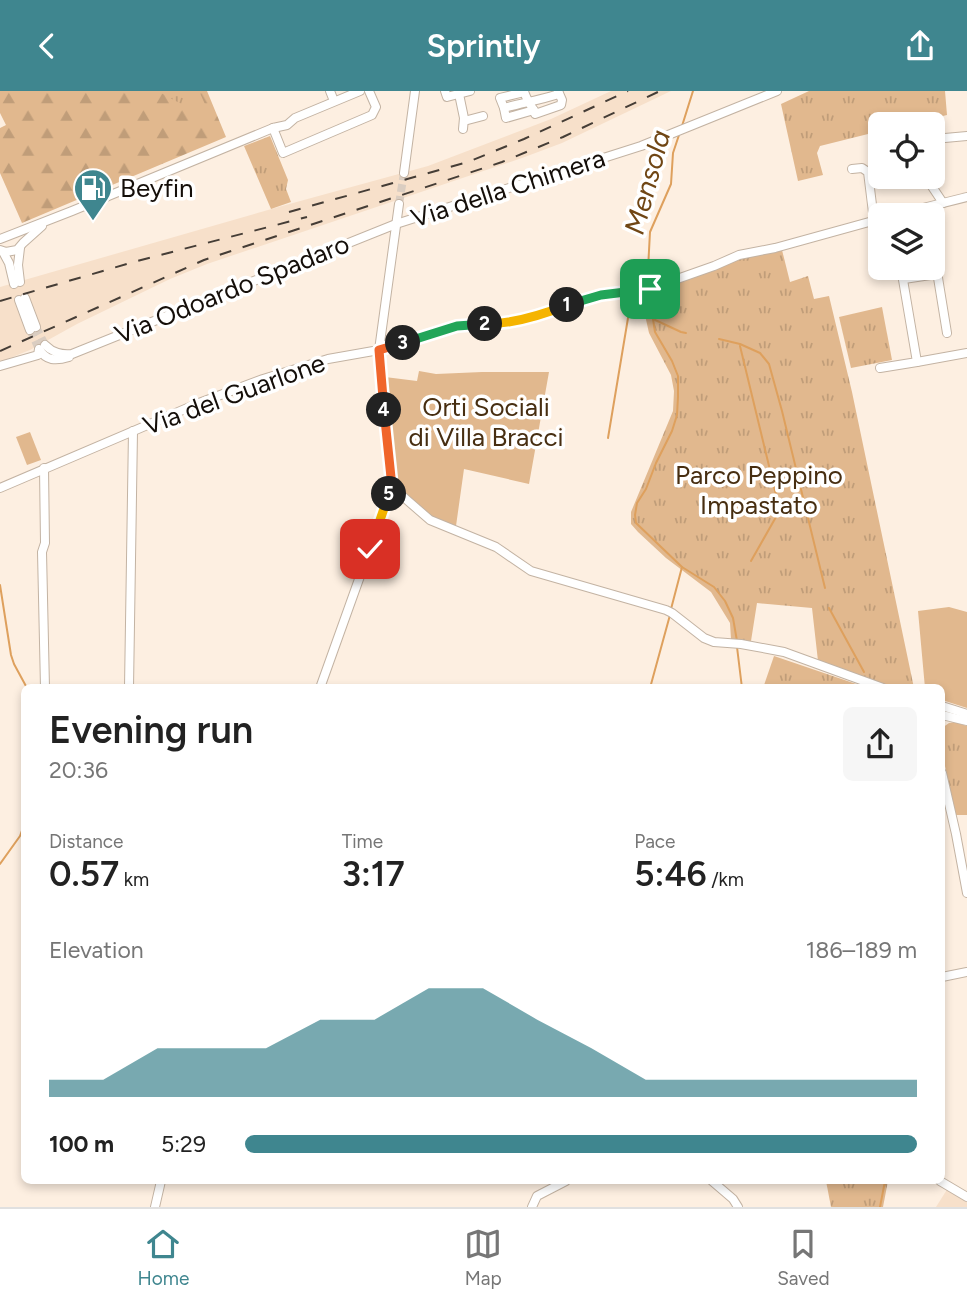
<!DOCTYPE html>
<meta charset="utf-8">
<style>
:root{--surface:#fff;--page:#f6f6f6;--text:#222;--muted:#767676;--line:#e0e0e0;--accent:#3f868f}
body{margin:0;font-family:Figtree,sans-serif;background:var(--page);color:var(--text);height:100vh;display:flex;flex-direction:column;font-size:26px;white-space:nowrap}
*{box-sizing:border-box;margin:0}
p{font-size:23px;color:var(--muted)}
.icon{flex:none;width:38px;height:38px;fill:none;stroke:currentColor;stroke-width:2;stroke-linecap:round;stroke-linejoin:round}
.map{position:relative;flex:1;overflow:hidden}
.drawer{position:absolute;left:21px;top:593px;width:924px;height:500px;display:flex;flex-direction:column;background:var(--surface);border-radius:10px;box-shadow:0 4px 10px #0003}
.drawer>*{flex:none}
.controls{position:absolute;left:868px;top:21px;display:grid;gap:14px}
.controls a{display:grid;place-items:center;width:77px;height:77px;border-radius:10px;background:var(--surface);box-shadow:0 4px 10px #0003;font-size:35px}
.pin{position:absolute;display:grid;place-items:center;width:60px;height:60px;color:#fff;margin:-30px;border-radius:14px;box-shadow:0 4px 10px #0006}
.km{position:absolute;width:35px;height:35px;margin:-18px;border-radius:50%;background:#222;color:#fff;font-size:19px;line-height:35px;text-align:center}
.round{display:grid;place-items:center;flex:none;width:74px;height:74px;border-radius:10px;background:var(--page)}
.overview{display:flex;align-items:center;justify-content:space-between;height:119px;padding:0 28px}
h1{font-size:38px;font-weight:600;line-height:52px}
.figures{display:grid;grid-template-columns:repeat(3,1fr);gap:10px;height:119px;padding:7px 28px}
.figures div{display:grid;align-content:center}
.figures b{font-size:35px;font-weight:600}
.figures small{font-size:19px;font-weight:400}
.figures p{font-size:19px}
.chart{height:196px;padding:14px 28px}
.chart p{display:flex;justify-content:space-between}
.chart svg{width:100%;height:126px;margin-top:7px;fill:var(--accent);opacity:.7}
ul{padding:0 28px;list-style:none;font-size:23px}
li{display:grid;grid-template-columns:112px 84px 1fr;align-items:center;height:52px}
li i{height:18px;border-radius:9px;background:var(--accent)}
header{display:flex;justify-content:space-between;align-items:center;height:91px;padding:0 28px;background:var(--accent);color:#fff;font-size:32px;font-weight:600}
.tab-bar{display:flex;justify-content:space-around;align-items:center;height:98px;border-top:2px solid var(--line);background:var(--surface);font-size:19px;color:var(--muted)}
.tab-bar a{display:grid;justify-items:center;gap:4px}
.tab-bar .on{color:var(--accent)}
.map>svg:first-child{display:block}
.built{fill:#f7e0ca}
.forest{fill:url(#forest-firs)}
.park{fill:url(#park-tufts)}
.garden{fill:#e1b88e}
.lines{fill:none;stroke-linecap:round;stroke-linejoin:round}
.stream{stroke:#dea05d;stroke-width:2}
.minor-tunnel{stroke:#dacdc1;stroke-width:8;stroke-dasharray:8 4;stroke-linecap:butt}
.minor-casing{stroke:#c3b3a3;stroke-width:10}
.minor{stroke:#fff;stroke-width:8}
.rail{stroke:#453d36;stroke-width:2;stroke-dasharray:12 12;stroke-linecap:butt}
.split-1-casing{stroke:#fff;stroke-width:14}
.split-2-casing{stroke:#fff;stroke-width:14}
.split-3-casing{stroke:#fff;stroke-width:14}
.split-4-casing{stroke:#fff;stroke-width:14}
.split-5-casing{stroke:#fff;stroke-width:14}
.split-6-casing{stroke:#fff;stroke-width:14}
.split-1{stroke:#22a559;stroke-width:9}
.split-2{stroke:#f5b400;stroke-width:9}
.split-3{stroke:#22a559;stroke-width:9}
.split-4{stroke:#f0652b;stroke-width:9}
.split-5{stroke:#f0652b;stroke-width:9}
.split-6{stroke:#f5b400;stroke-width:9}
.labels{text-anchor:middle;dominant-baseline:central;stroke-width:7;stroke-linejoin:round;paint-order:stroke}
.poi-label{font-size:26px;fill:#140e09;stroke:#fff;text-anchor:start}
.street-label{font-size:26px;fill:#140e09;stroke:#fff}
.park-label{font-size:26px;fill:#472e11;stroke:#fff}
.water-label{font-size:28px;font-style:italic;fill:#704614;stroke:#fff}
</style>
<header><svg class="icon" aria-label="back" viewBox="0 0 24 24"><path d="M15 5l-7 7 7 7"/></svg>Sprintly<svg class="icon" aria-label="share" viewBox="0 0 24 24"><path d="M12 15V3M7 8l5-5 5 5M5 13v7h14v-7"/></svg></header>
<div class="map">
<svg width="967" height="1116" viewBox="0 0 967 1116">
<defs>
<pattern id="forest-firs" width="22" height="20" patternUnits="userSpaceOnUse" patternTransform="scale(1.75)"><rect width="22" height="20" fill="#e1b88e"/><path d="M5 1l3.5 6h-7zM16 11l3.5 6h-7z" fill="#c09d79"/></pattern>
<pattern id="park-tufts" width="24" height="20" patternUnits="userSpaceOnUse" patternTransform="scale(1.75)"><rect width="24" height="20" fill="#e1b88e"/><path d="M3 7l-1-3M5 7V3M7 7l1-3M15 17l-1-3M17 17v-4M19 17l1-3" fill="none" stroke="#c09d79"/></pattern>
</defs>
<rect width="100%" height="100%" fill="#fdefe1"/>
<g class="built">
<polygon points="611,0 671,0 562,52 522,67 207,173 170,188 77,233 30,259 0,271 0,196 282,115 428,75 551,28"/>
<polygon points="948,1097 967,1108 967,1116 936,1116"/>
</g>
<polygon class="forest" points="0,0 207,0 226,46 22,132 0,82 0,37 6,34 0,22"/>
<g class="park">
<polygon points="161,0 199,0 209,22 198,22 161,2"/>
<polygon points="809,0 945,0 947,24 909,33 880,33 880,40 820,55 817,62 823,84 798,90 781,13"/>
<polygon points="270,45 288,89 286,98 291,111 271,118 244,55"/>
<polygon points="763,158 782,159 790,191 808,185 814,208 829,205 852,301 914,597 891,597 818,570 812,517 757,512 751,550 731,548 730,532 711,501 666,467 638,441 631,433 631,421 673,320 674,300 671,284 649,242 641,206"/>
<polygon points="882,216 892,269 851,277 839,226"/>
<polygon points="774,565 868,597 763,597"/>
<polygon points="955,631 967,635 967,724 956,724 942,662 942,637 949,632"/>
<polygon points="826,1090 888,1090 883,1116 831,1116"/>
</g>
<g class="garden">
<polygon points="419,280 436,283 482,281 549,281 529,393 464,378 456,435 429,425 394,394 385,286 417,290"/>
<polygon points="30,341 41,369 27,374 16,346"/>
<polygon points="949,516 967,521 967,617 942,609 942,597 925,597 918,520"/>
</g>
<g class="lines">
<g class="stream">
<polyline points="682,35 693,0"/>
<polyline points="647,197 650,141 671,93 673,62 679,44"/>
<polyline points="649,202 655,241 672,270 678,285 678,306 677,324 672,340 656,372 646,398 637,412 635,424 636,432 682,476 714,496 725,510 733,527 737,550"/>
<polyline points="653,228 681,241 686,242"/>
<polyline points="719,248 740,253 760,262 769,273 782,320 825,497"/>
<polyline points="740,255 778,412 776,426 751,470"/>
<polyline points="608,347 629,221 640,203"/>
<polyline points="0,494 11,564 14,573 27,597"/>
<polyline points="829,517 864,581"/>
<polyline points="671,518 682,476"/>
<polyline points="737,556 742,597"/>
<polyline points="650,597 670,524"/>
<polyline points="0,773 20,745 24,734"/>
<polyline points="880,1116 885,1090"/>
</g>
<g class="minor-tunnel">
<polyline points="399,113 404,82"/>
<polyline points="36,236 45,254"/>
<polyline points="30,239 39,258"/>
</g>
<defs>
<g id="minor">
<polyline points="330,0 334,10"/>
<polyline points="445,0 447,6 470,0"/>
<path d="M524,0C526,9 532,14 535,23L561,14L562,9L558,0"/>
<polyline points="459,3 464,27 463,38"/>
<polyline points="504,17 500,7 524,1"/>
<path d="M534,19L506,27L504,17C522,12 540,9 559,3"/>
<polyline points="464,30 483,25"/>
<polyline points="273,37 283,62 372,24 376,16 369,0"/>
<polyline points="933,46 934,48 967,45"/>
<polyline points="852,78 862,77 868,81 874,130"/>
<polyline points="404,82 415,0"/>
<polyline points="918,86 931,94 943,112"/>
<polyline points="895,124 967,106"/>
<polyline points="0,148 72,120 273,37 287,34 295,27 360,0"/>
<polyline points="933,156 947,242"/>
<polyline points="20,157 18,174 20,191"/>
<polyline points="0,159 6,161 17,159 23,152 42,135"/>
<polyline points="3,161 9,172 14,193"/>
<polyline points="904,188 937,183"/>
<polyline points="25,207 36,236"/>
<polyline points="19,209 30,239"/>
<path d="M45,254C53,262 61,264 72,263L396,133L641,55L777,0"/>
<polyline points="917,271 967,262"/>
<path d="M0,275L38,264L39,258C46,270 56,270 69,266"/>
<polyline points="880,277 917,271 901,177"/>
<polyline points="44,377 45,452 42,461 45,597"/>
<polyline points="392,396 430,429 496,456 531,480 666,519 672,522 704,547 714,551 741,553 784,561 883,597"/>
<polyline points="0,397 199,312 263,288 328,268 379,259 448,237 471,233 498,233 551,220 601,204 643,200 714,175 739,164 775,157 880,128"/>
<polyline points="129,597 133,340"/>
<polyline points="320,597 392,396 379,259 399,113"/>
<polyline points="942,615 967,623"/>
<polyline points="942,624 967,630"/>
<polyline points="942,682 956,743 967,802"/>
<polyline points="942,886 967,881"/>
<polyline points="712,1090 733,1108 738,1116"/>
<polyline points="940,1090 967,1106"/>
<polyline points="155,1116 161,1090"/>
<polyline points="532,1116 537,1105 566,1090"/>
</g>
</defs>
<use href="#minor" class="minor-casing"/>
<use href="#minor" class="minor"/>
<g class="rail">
<polyline points="289,121 468,71 524,48 628,0"/>
<polyline points="0,210 137,170 307,126"/>
<polyline points="0,260 204,169 502,71 563,46 660,0"/>
</g>
</g>
<g class="lines">
<defs>
<polyline id="split-1" points="567,214 601,204 650,198"/>
<path id="split-2" d="M485,233C513,233 542,224 567,214"/>
<polyline id="split-3" points="403,252 457,235 485,233"/>
<polyline id="split-4" points="384,319 379,259 403,252"/>
<polyline id="split-5" points="384,319 392,396 389,403"/>
<polyline id="split-6" points="370,458 389,403"/>
</defs>
<use href="#split-1" class="split-1-casing"/>
<use href="#split-2" class="split-2-casing"/>
<use href="#split-3" class="split-3-casing"/>
<use href="#split-4" class="split-4-casing"/>
<use href="#split-5" class="split-5-casing"/>
<use href="#split-6" class="split-6-casing"/>
<use href="#split-1" class="split-1"/>
<use href="#split-2" class="split-2"/>
<use href="#split-3" class="split-3"/>
<use href="#split-4" class="split-4"/>
<use href="#split-5" class="split-5"/>
<use href="#split-6" class="split-6"/>
</g>
<defs>
<symbol id="fuel-pin" viewBox="-11 -11 22 30"><path d="M0 17L-7.5 6A9.5 9.5 0 1 1 7.5 6Z" fill="#3f868f" stroke="#fff"/><path d="M-5.5-6h7V0h2V4h1.3V-2.5L3-4.5l.8-.8L6-3V5H2.5V1h-1V6h-7ZM-4.2-4.7v3.2H.2V-4.7Z" fill="#fff"/></symbol>
</defs>
<g fill-rule="evenodd">
<use href="#fuel-pin" x="71" y="75" width="44" height="60"/>
</g>
<g class="labels">
<g class="poi-label">
<text x="120" y="97">Beyfin</text>
</g>
<g class="street-label">
<text transform="translate(508 97) rotate(-18)">Via della Chimera</text>
<text transform="translate(232 198) rotate(-22)">Via Odoardo Spadaro</text>
<text transform="translate(234 303) rotate(-20)">Via del Guarlone</text>
</g>
<g class="park-label">
<text x="486" y="316">Orti Sociali<tspan x="486" dy="30">di Villa Bracci</tspan></text>
<text x="759" y="384">Parco Peppino<tspan x="759" dy="30">Impastato</tspan></text>
</g>
<g class="water-label">
<text transform="translate(647 91) rotate(-75)">Mensola</text>
</g>
</g>
</svg>
<div class="controls">
<a><svg class="icon" aria-label="locate" viewBox="0 0 24 24"><circle cx="12" cy="12" r="6"/><path d="M12 2v4M12 18v4M2 12h4M18 12h4"/></svg></a>
<a><svg class="icon" aria-label="layers" viewBox="0 0 24 24"><path d="M12 4l9 5-9 5-9-5zM3 14l9 5 9-5"/></svg></a>
</div>
<div class="pin" style="left:650px;top:198px;background:#1e9e55"><svg class="icon" aria-label="arrive" viewBox="0 0 24 24"><path d="M6 21V4h12l-3 4 3 4H6"/></svg></div>
<div class="pin" style="left:370px;top:458px;background:#d93025"><svg class="icon" aria-label="check" viewBox="0 0 24 24"><path d="M5 12l5 5 9-10"/></svg></div>
<b class="km" style="left:567px;top:214px">1</b>
<b class="km" style="left:485px;top:233px">2</b>
<b class="km" style="left:403px;top:252px">3</b>
<b class="km" style="left:384px;top:319px">4</b>
<b class="km" style="left:389px;top:403px">5</b>
<section class="drawer">
<div class="overview"><div><h1>Evening run</h1><p>20:36</p></div><a class="round"><svg class="icon" aria-label="share" viewBox="0 0 24 24"><path d="M12 15V3M7 8l5-5 5 5M5 13v7h14v-7"/></svg></a></div>
<div class="figures">
<div><p>Distance</p><b>0.57<small> km</small></b></div>
<div><p>Time</p><b>3:17</b></div>
<div><p>Pace</p><b>5:46<small> /km</small></b></div>
</div>
<div class="chart"><p><span>Elevation</span>186–189 m</p>
<svg viewBox="0 0 160 44" preserveAspectRatio="none"><path d="M0 44V38L10 38L20 27L30 27L40 27L50 17L60 17L70 6L80 6L90 17L100 27L110 38L120 38L130 38L140 38L150 38L160 38V44z"/></svg>
</div>
<ul>
<li><b>100 m</b>5:29<i style="width:100%"></i></li>
</ul>
</section>
</div>
<nav class="tab-bar">
<a class="on"><svg class="icon" aria-label="home" viewBox="0 0 24 24"><path d="M3 11l9-7 9 7M6 9v11h12V9"/></svg>Home</a>
<a><svg class="icon" aria-label="map" viewBox="0 0 24 24"><path d="M3 6l6-2 6 2 6-2v14l-6 2-6-2-6 2zM9 4v14M15 6v14"/></svg>Map</a>
<a><svg class="icon" aria-label="saved" viewBox="0 0 24 24"><path d="M7 4h10v16l-5-4-5 4z"/></svg>Saved</a>
</nav>
